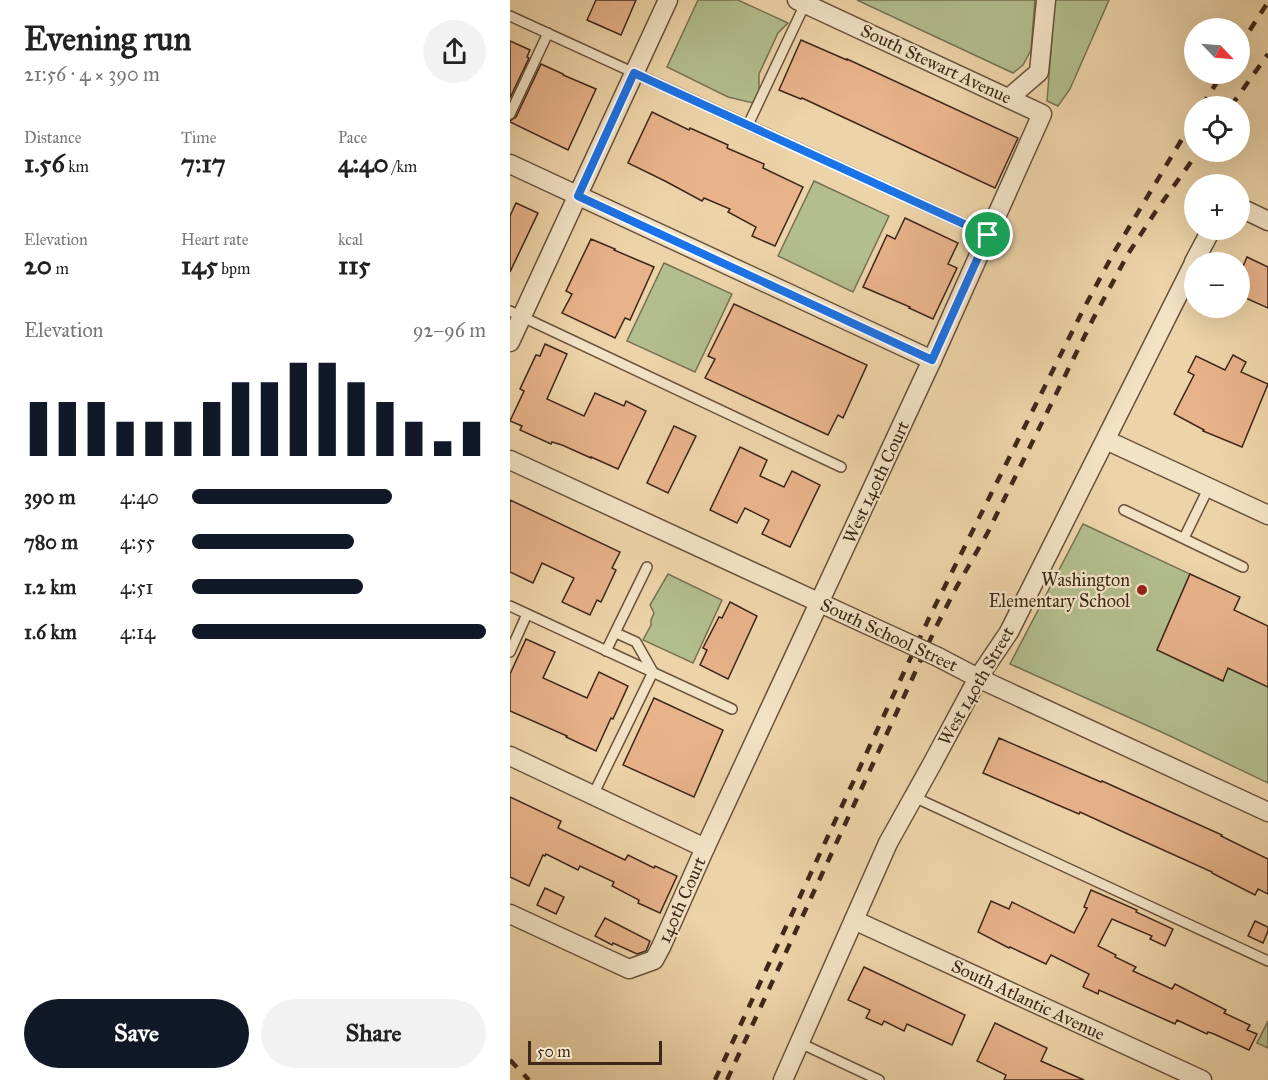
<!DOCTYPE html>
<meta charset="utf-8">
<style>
:root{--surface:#fff;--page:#f2f2f2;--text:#222;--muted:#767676;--accent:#111827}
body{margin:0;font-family:"IM FELL Great Primer",serif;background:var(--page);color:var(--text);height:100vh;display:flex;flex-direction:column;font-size:22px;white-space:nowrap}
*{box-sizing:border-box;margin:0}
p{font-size:20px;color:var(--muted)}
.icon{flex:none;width:33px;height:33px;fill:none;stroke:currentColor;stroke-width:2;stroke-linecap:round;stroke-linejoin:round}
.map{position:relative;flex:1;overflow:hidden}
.sheet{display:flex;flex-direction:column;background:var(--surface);width:510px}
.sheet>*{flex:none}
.needle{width:39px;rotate:115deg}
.buttons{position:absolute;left:674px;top:18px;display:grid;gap:12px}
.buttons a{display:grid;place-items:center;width:66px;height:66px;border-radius:50%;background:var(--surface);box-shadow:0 6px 24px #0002;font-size:30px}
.scale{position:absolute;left:18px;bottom:15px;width:134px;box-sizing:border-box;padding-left:6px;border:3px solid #3e2719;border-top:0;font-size:16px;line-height:21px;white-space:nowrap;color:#3e2719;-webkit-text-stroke:4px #f3e3c6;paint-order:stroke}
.pin{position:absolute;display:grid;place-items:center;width:51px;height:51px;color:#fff;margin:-26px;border:3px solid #fff;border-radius:50%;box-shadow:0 2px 6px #0007}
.round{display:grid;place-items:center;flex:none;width:63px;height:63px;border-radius:32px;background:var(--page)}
.summary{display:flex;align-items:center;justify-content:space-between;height:102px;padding:0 24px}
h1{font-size:33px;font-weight:800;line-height:45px}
.stats{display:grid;grid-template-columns:repeat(3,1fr);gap:9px;height:102px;padding:6px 24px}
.stats div{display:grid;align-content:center}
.stats b{font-size:26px;font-weight:800}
.stats small{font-size:16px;font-weight:400}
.stats p{font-size:16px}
.chart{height:168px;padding:12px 24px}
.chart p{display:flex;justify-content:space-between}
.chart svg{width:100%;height:108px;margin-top:6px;stroke:var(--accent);stroke-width:6}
.action{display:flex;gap:12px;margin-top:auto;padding:12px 24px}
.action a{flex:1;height:69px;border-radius:36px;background:var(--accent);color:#fff;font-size:24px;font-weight:800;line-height:69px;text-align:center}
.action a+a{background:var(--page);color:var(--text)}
ul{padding:0 24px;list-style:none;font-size:20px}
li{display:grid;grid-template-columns:96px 72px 1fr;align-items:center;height:45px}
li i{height:15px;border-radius:8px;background:var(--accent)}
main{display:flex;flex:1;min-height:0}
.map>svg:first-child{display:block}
.green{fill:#b2be8c;stroke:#787252;stroke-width:1.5}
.building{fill:#e8b28a;stroke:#3e2719;stroke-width:1.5}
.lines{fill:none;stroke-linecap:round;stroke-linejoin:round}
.lane-casing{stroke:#6a523d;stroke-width:12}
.street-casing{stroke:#6a523d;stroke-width:21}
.lane{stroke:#f3e3c6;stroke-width:9}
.street{stroke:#f3e3c6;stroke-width:18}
.rail{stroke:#3e2719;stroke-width:4.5;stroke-dasharray:10 10;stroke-linecap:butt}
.street-bridge-casing{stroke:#6a523d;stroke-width:21;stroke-linecap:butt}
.street-bridge{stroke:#f3e3c6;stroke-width:18}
.route-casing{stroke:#fff;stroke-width:12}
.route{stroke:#1a73e8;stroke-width:8}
.poi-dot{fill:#8f2418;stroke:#f3e3c6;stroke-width:2}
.labels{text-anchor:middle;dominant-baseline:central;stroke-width:4.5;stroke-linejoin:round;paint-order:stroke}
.street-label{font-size:18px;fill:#3e2719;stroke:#f3e3c6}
.poi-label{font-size:18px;fill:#3e2719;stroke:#f3e3c6;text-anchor:end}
</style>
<main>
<section class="sheet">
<div class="summary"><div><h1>Evening run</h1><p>21:56 · 4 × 390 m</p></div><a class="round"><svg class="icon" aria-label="share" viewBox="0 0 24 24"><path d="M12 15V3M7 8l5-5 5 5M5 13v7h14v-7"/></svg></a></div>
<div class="stats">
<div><p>Distance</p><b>1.56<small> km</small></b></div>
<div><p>Time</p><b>7:17</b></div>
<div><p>Pace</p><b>4:40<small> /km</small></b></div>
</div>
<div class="stats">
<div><p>Elevation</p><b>20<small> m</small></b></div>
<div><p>Heart rate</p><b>145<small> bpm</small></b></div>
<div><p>kcal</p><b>115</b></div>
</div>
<div class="chart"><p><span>Elevation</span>92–96 m</p>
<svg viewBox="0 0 160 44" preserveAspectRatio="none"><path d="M5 44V22M15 44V22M25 44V22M35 44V30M45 44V30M55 44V30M65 44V22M75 44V14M85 44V14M95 44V6M105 44V6M115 44V14M125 44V22M135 44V30M145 44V38M155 44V30"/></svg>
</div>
<ul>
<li><b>390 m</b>4:40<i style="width:68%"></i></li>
<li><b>780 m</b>4:55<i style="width:55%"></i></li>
<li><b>1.2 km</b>4:51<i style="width:58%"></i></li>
<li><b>1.6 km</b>4:14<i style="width:100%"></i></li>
</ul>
<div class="action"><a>Save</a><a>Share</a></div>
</section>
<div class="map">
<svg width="758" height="1080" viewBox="0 0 758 1080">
<rect width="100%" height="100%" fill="#edd4a8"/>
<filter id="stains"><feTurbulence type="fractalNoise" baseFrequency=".00333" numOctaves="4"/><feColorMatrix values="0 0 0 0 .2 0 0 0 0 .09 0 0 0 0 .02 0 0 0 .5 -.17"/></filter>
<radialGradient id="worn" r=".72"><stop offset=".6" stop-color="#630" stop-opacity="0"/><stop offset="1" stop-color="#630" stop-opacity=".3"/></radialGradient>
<g class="green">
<polygon points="188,0 228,0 278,23 268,33 249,74 249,91 243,103 218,97 157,67"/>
<polygon points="347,0 525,0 521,50 513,65 503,73"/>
<polygon points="545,0 599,0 560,89 548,106 537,101"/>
<polygon points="304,181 379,216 343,292 268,256"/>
<polygon points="154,263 222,294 185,372 117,341"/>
<polygon points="573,524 680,574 647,650 712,681 718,668 758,687 758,783 658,735 500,664"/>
<polygon points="158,574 212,600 183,663 133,640 141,625 141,620 144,613 140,605"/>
<polygon points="758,1021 758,1048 747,1043"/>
</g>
<g class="building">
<polygon points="86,0 126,0 111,35 77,20"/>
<polygon points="291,40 337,60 337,59 508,138 485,188 292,98 291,99 269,90"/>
<polygon points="0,41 20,50 17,57 19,58 0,98"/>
<polygon points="31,64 53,74 53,75 86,89 58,150 0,122 0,121 6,117"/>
<polygon points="142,112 179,130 180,128 218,145 217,148 254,164 253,168 293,187 265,246 242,236 246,227 218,212 220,209 194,198 192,201 155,181 118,163"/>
<polygon points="6,203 28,213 0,272 0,216"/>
<polygon points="395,218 448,243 438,264 447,268 423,319 399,308 400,307 353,287 377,235 385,239"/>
<polygon points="81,239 105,249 104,250 144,267 120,320 115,318 105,338 52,313 62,294 56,291"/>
<polygon points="737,257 758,267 758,308 729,295 729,276"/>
<polygon points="224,304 357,365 333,418 328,415 318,435 195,378 205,359 198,356"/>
<polygon points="35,344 57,354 37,399 74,416 85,393 114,406 116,401 136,411 108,469 81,457 81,458 52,445 42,442 41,444 10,430 12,426 0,421 14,391 10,389 26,355 30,356"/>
<polygon points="723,355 736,362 731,372 758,384 732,447 693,431 694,430 664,414 684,375 678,372 686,356 715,370"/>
<polygon points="164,426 186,436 158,493 137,483"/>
<polygon points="230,447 257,460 250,476 274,487 282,471 310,485 280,547 252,534 259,520 235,508 227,523 200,510"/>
<polygon points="0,500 110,552 102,568 106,570 91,602 87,600 80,615 52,602 64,578 32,563 23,583 0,572"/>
<polygon points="680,574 730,597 724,610 758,626 758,687 718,668 713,681 647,650"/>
<polygon points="220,602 247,616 218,679 190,665 197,650 193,648 209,617 212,618"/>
<polygon points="16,639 45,652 33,678 77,698 89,672 118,686 103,719 101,718 86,751 56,737 57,736 0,711 0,674"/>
<polygon points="144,698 213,730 184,797 113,765"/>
<polygon points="489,738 591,782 592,781 712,835 711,836 758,859 758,894 748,889 745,895 702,873 702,872 620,835 570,812 569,814 473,773"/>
<polygon points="0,797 51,821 48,828 115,860 118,855 144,868 145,866 167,876 150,913 128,903 129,900 102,886 104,882 70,866 68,870 36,854 35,856 33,855 19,886 0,877"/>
<polygon points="35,888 54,897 46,914 27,905"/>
<polygon points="581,890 627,910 626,912 663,929 655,946 640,939 642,936 602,919 588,946 606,955 605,957 626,967 623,971 662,989 665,984 716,1010 714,1013 740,1025 737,1030 747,1034 739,1050 704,1034 698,1032 697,1034 667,1020 665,1024 589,990 588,994 573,987 579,974 541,955 536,964 500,947 499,948 468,932 481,901 499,909 502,902 564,933 577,908 574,907"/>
<polygon points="95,918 140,941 136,951 127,954 103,943 102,945 85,936"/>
<polygon points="745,921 758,927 758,931 753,943 738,936"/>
<polygon points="354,967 455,1015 442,1045 397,1024 394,1031 374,1021 372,1025 356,1018 360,1010 338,1000"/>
<polygon points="485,1023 537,1048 531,1061 574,1080 494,1080 496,1075 467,1061"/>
</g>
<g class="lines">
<defs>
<g id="lane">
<polyline points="0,16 478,235"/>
<polyline points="0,114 38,33"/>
<polyline points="238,125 295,4"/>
<polyline points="0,311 331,467"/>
<polyline points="614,510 733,567"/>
<polyline points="674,538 699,487"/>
<polyline points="0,606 222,709"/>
<polyline points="96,651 137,567"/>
<polyline points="0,652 17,614"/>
<polyline points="83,795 143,672 126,642 106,633"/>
<polyline points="404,797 758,961"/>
<polyline points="290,1043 369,1080"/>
</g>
<g id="street">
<polyline points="499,98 529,72 536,0"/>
<polyline points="0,164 422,360"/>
<polyline points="729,207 758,221"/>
<polyline points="684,262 701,230"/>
<polyline points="0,342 158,0"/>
<polyline points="596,440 758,515"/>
<polyline points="0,460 358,625"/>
<polyline points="428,657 468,678 758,812"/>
<polyline points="0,756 195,848"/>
<polyline points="0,914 119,969 144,960 151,947 195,848 422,360 532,114 287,0"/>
<polyline points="344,920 692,1080"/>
<polyline points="273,1080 378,843 422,764 468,678 499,632 684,263"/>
</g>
</defs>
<use href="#lane" class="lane-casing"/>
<use href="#street" class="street-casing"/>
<use href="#lane" class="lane"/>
<use href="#street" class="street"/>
<g class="rail">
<polyline points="729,47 758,2"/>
<polyline points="692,106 712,74"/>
<polyline points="721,106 758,54"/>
<polyline points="0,1060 19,1080"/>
<polyline points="205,1080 420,616 572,312 603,254 684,119"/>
<polyline points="217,1080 426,627 446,588 478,532 583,319 618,254 646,211 688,152"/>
</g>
<defs>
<polyline id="street-bridge" points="358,625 428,657"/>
</defs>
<use href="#street-bridge" class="street-bridge-casing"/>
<use href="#street-bridge" class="street-bridge"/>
</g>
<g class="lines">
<defs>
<polygon id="route" points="124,73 478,235 422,360 68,196"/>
</defs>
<use href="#route" class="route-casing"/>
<use href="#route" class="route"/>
</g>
<circle class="poi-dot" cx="632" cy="590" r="6"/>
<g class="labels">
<g class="street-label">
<text transform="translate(426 64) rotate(25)">South Stewart Avenue</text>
<text transform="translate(366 482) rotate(-65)">West 140th Court</text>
<text transform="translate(379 635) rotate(25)">South School Street</text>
<text transform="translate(466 686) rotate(-60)">West 140th Street</text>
<text transform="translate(172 900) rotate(-66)">140th Court</text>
<text transform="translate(518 1000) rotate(25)">South Atlantic Avenue</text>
</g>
<g class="poi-label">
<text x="620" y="580">Washington<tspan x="620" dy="21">Elementary School</tspan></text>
</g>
</g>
<rect width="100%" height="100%" filter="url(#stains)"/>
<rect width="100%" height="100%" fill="url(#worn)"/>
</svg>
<div class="buttons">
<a><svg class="needle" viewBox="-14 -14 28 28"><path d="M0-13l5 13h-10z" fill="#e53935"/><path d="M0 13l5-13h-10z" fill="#767676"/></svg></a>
<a><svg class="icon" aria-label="locate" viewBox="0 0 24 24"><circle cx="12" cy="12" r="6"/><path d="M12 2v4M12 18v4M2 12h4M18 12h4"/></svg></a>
<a>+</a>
<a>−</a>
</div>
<div class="scale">50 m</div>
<div class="pin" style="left:478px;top:235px;background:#1e9e55"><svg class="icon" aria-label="arrive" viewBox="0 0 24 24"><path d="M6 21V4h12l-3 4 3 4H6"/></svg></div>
</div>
</main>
